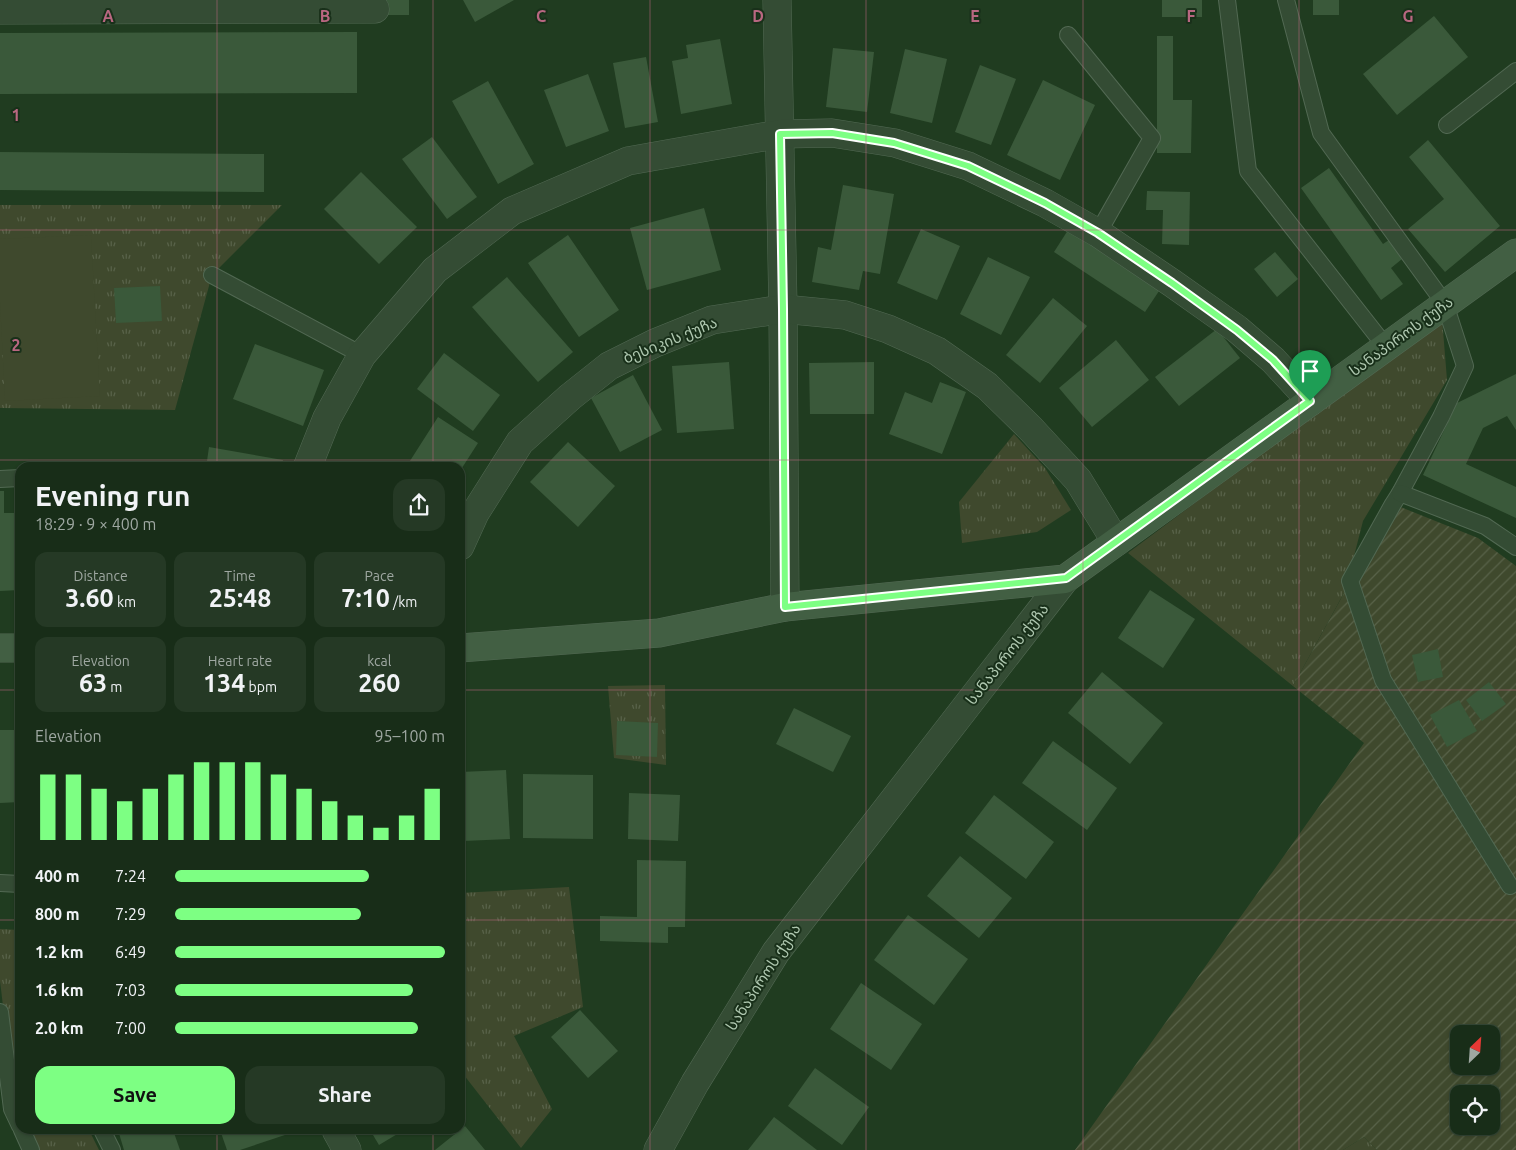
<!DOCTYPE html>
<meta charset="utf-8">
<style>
:root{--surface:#182d18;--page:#253925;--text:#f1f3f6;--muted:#9fa8a2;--line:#364937;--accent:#7dff83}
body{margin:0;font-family:Ubuntu,"Noto Sans Georgian",sans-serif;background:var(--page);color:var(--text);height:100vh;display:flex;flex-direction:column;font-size:19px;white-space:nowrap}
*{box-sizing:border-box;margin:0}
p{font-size:16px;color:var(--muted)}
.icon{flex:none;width:28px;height:28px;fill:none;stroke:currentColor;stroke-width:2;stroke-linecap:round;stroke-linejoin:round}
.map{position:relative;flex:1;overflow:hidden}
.sheet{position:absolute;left:15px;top:462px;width:450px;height:672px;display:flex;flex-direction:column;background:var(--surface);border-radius:15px;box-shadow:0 1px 4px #0004,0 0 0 1px var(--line)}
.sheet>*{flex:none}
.needle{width:32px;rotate:25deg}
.fabs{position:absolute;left:1450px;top:1025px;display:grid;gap:10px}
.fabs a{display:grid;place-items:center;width:50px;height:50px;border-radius:10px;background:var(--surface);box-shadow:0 1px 4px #0004,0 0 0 1px var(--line);font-size:25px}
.pin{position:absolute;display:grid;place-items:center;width:42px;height:42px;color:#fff;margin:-51px -21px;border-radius:50% 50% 50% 0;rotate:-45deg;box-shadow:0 0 5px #0007}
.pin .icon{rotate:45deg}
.round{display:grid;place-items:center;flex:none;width:52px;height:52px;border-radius:15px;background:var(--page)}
.overview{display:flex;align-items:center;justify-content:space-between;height:85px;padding:0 20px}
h1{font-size:28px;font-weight:700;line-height:38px}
.metrics{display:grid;grid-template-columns:repeat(3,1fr);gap:8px;height:85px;padding:5px 20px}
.metrics div{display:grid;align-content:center;border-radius:12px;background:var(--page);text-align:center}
.metrics b{font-size:25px;font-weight:700}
.metrics small{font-size:14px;font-weight:400}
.metrics p{font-size:14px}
.chart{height:140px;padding:10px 20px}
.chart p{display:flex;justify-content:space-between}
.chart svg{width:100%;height:90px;margin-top:5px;stroke:var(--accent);stroke-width:6}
.cta{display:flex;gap:10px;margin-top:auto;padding:10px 20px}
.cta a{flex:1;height:58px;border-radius:15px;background:var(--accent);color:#111;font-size:20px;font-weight:700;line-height:58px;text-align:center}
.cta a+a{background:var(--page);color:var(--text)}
ul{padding:0 20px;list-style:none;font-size:16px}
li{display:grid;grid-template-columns:80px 60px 1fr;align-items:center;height:38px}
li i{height:12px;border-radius:6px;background:var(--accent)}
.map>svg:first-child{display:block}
.grass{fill:url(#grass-tufts)}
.garden{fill:url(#garden-furrows);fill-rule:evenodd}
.pitch{fill:#3f492d}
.building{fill:#3a593a}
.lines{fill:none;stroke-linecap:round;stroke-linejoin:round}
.service-casing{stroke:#526953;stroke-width:18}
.minor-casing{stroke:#526953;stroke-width:29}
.tertiary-casing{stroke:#526953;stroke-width:29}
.secondary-casing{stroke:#526953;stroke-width:29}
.service{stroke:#344c34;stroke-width:16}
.minor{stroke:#344c34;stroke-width:28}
.tertiary{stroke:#344c34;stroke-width:28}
.secondary{stroke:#425f43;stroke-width:28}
.route-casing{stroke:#fff;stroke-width:10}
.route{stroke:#7dff83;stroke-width:6}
.grid{fill:none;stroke:#b96781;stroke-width:1;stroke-opacity:0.55}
.labels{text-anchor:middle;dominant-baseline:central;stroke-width:4;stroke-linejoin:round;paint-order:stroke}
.street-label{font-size:15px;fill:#afc8b0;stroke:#19301a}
.grid-label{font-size:16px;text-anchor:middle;font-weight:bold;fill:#b96781;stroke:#19301a;stroke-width:4;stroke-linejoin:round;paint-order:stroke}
</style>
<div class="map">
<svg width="1516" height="1150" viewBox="0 0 1516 1150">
<defs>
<pattern id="grass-tufts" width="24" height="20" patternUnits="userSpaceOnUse" patternTransform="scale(1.25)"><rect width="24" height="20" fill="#3f492d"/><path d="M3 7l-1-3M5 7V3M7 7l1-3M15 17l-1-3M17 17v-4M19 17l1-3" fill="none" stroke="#586249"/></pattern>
<pattern id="garden-furrows" width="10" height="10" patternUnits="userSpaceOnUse" patternTransform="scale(1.25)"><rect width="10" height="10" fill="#3f492d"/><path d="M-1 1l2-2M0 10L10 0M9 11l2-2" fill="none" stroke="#586249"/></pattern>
</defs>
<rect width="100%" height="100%" fill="#203c20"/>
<g class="grass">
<polygon points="0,205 282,205 212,275 175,410 0,408"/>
<polygon points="1442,318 1447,380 1363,521 1345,591 1293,686 1128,553"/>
<polygon points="1014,434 1045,468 1071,510 1037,532 962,543 959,502"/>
<polygon points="665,685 666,765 614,758 608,686"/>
<polygon points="569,887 583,1007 514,1036 552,1109 521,1148 460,1070 460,893"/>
<polygon points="0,929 20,930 20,1125 17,1119 0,981"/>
<polygon points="22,1130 89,1130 99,1150 31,1150"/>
<polygon points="1364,1137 1377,1150 1343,1150"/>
</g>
<path class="garden" d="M1393,504L1478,538L1516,566V1150H1377L1364,1137L1343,1150H1075L1364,743L1293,686ZM1459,1034H1491V1066H1459ZM1459,1094H1491V1126H1459Z"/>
<polygon class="pitch" points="91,235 100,396 5,401 0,302 0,239"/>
<g class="building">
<rect x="385" y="0" width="24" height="15"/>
<polygon points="463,0 514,0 475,22"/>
<rect x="1162" y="0" width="40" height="17"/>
<rect x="1313" y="0" width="26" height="15"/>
<polygon points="1434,16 1468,57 1397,115 1363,74"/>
<polygon points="357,32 357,93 0,94 0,33"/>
<polygon points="1157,36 1173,36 1173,100 1192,100 1191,153 1157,153"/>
<polygon points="720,39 732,104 681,114 672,61 688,58 686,45"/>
<polygon points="833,48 874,52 867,112 826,107"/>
<polygon points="905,49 947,59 932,123 890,113"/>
<polygon points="646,57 658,122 625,128 613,63"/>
<polygon points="980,65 1016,79 991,145 955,132"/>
<polygon points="588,74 609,131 566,147 544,90"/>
<polygon points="1043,80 1095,105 1060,180 1007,155"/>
<polygon points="488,81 534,164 498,184 452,101"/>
<polygon points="432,137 477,197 447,219 402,159"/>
<polygon points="1428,140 1500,226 1445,272 1408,229 1444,199 1409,157"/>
<polygon points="0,152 264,154 264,192 0,190"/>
<polygon points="1329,168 1383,244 1389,240 1402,259 1391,268 1403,284 1381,300 1301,188"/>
<polygon points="361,172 417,227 379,264 324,209"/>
<polygon points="843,185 894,194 880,274 863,271 859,290 812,282 818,247 831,250"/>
<polygon points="1147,191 1190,192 1189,245 1162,244 1163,210 1146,210"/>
<polygon points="704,208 721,270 647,290 630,228"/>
<polygon points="1070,227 1161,288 1145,312 1054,252"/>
<polygon points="921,229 960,246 937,300 897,283"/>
<polygon points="568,235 619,310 579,337 528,263"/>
<polygon points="1275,252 1298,279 1277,297 1254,269"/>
<polygon points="988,257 1030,277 1001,335 960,314"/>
<polygon points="507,277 573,352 538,382 472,307"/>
<polygon points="160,286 162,321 116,323 114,288"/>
<polygon points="1053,298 1087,326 1040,383 1006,355"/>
<polygon points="1217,329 1240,358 1179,406 1155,377"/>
<polygon points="1116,340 1149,380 1092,427 1059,388"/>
<polygon points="255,344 324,370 303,426 233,399"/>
<polygon points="444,353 500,395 473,431 417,389"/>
<polygon points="729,362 734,429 677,433 672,366"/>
<polygon points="874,362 874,414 810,414 809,363"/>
<polygon points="1516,374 1516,430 1507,416 1483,428 1466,464 1516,487 1516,518 1423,475 1457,403"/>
<polygon points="633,375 662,430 620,452 591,398"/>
<polygon points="940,382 966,392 942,454 889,434 905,392 932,403"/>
<polygon points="438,417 478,443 460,471 460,468 413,468 408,464"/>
<polygon points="568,442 615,486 578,527 530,482"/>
<polygon points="209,447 283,460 282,468 206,468"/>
<polygon points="0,491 4,491 4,513 20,513 20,590 0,591"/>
<polygon points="1150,590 1195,619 1163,668 1118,638"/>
<polygon points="1438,649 1443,677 1418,682 1412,655"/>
<polygon points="1102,672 1163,723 1130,764 1068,713"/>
<polygon points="1489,682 1506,704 1482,721 1466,700"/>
<polygon points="1459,700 1477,731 1447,747 1430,715"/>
<polygon points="794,708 851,736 833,772 776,744"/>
<polygon points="617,721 658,723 657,757 616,755"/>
<polygon points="0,730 20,730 20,802 0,803"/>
<polygon points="1053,741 1117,788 1087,830 1022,783"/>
<polygon points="506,770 510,839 463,841 460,772"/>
<polygon points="523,774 593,775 593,839 523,838"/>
<polygon points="629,793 680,795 678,841 628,839"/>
<polygon points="994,795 1054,842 1026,879 965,833"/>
<polygon points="960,856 1012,898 979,938 927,896"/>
<polygon points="637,860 686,861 685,927 668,927 668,943 600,941 600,916 637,917"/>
<polygon points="908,915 968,959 934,1005 874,960"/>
<polygon points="861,983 922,1024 891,1070 830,1029"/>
<polygon points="580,1010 618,1051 588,1078 551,1037"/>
<polygon points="815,1068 869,1107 842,1145 788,1106"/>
<polygon points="774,1117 817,1150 748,1150"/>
<polygon points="465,1126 485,1150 435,1150"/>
<polygon points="118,1130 173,1130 180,1150 124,1150"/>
<polygon points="220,1130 293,1130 294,1132 240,1150 227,1150"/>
<polygon points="370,1130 404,1130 379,1145"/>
</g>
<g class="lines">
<defs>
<g id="service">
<polyline points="1227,0 1248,171 1386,347"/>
<polyline points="1286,0 1321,133 1445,304 1465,366 1441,417 1400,493 1393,504 1350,581 1383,680 1510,886"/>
<polyline points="1068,35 1152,138 1098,233"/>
<polyline points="1447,125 1516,71"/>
<polyline points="212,275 362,355"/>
<polyline points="0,479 20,478"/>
<polyline points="1400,493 1485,526 1516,547"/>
<polyline points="0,883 20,884"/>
<polyline points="0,1012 12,1109 20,1126"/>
<polyline points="22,1130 31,1150"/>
<polyline points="102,1130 112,1150"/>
</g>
<g id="minor">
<polyline points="777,0 783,309 785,607"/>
<polyline points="0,10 375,9"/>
<polyline points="307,468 327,418 362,355 435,270 512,211 628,161 780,134 832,133 895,143 968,166 1045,203 1098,233 1172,283 1237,329 1273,360 1311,401"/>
<polyline points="460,546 475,513 520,442 570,397 609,366 655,343 712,320 783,309 845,315 888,329 937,351 987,386 1030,428 1078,480 1116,542"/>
<polyline points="336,1130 347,1150"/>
</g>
<polyline id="tertiary" points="658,1150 695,1083 776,952 1065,579"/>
<g id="secondary">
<polyline points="0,648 20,648"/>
<polyline points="460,648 659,633 785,607 1065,579 1516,253"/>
</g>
</defs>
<use href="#service" class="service-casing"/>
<use href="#minor" class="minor-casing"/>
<use href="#tertiary" class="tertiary-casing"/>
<use href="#secondary" class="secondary-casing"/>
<use href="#service" class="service"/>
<use href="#minor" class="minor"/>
<use href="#tertiary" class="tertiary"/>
<use href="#secondary" class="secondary"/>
</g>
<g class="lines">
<defs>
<polygon id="route" points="832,133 894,143 968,166 1045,203 1098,233 1172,283 1237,330 1273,360 1310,401 1066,578 785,607 783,309 780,134"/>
</defs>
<use href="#route" class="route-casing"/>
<use href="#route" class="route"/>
</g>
<path class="grid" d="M217,0V468M433,0V468M650,0V1150M866,0V1150M1083,0V1150M1299,0V1150M0,230H1516M0,460H1516M0,690H20M460,690H1516M0,920H20M460,920H1516M217,1130V1150M433,1130V1150"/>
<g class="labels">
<g class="street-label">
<text transform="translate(1401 336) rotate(-36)">სანაპიროს ქუჩა</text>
<text transform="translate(670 340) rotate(-22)">ბესიკის ქუჩა</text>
<text transform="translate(1007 654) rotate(-52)">სანაპიროს ქუჩა</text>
<text transform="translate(763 977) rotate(-57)">სანაპიროს ქუჩა</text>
</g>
</g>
<g class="grid-label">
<text x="108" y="22">A</text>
<text x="325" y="22">B</text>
<text x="541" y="22">C</text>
<text x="758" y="22">D</text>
<text x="975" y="22">E</text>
<text x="1191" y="22">F</text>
<text x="1408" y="22">G</text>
<text x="16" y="121">1</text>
<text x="16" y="351">2</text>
</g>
</svg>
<div class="fabs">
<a><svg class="needle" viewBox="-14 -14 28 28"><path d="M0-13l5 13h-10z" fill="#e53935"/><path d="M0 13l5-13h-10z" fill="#9fa8a2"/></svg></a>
<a><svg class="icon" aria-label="locate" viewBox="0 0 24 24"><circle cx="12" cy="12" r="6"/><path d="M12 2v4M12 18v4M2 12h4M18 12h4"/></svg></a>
</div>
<div class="pin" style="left:1310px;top:401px;background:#1e9e55"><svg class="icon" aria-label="arrive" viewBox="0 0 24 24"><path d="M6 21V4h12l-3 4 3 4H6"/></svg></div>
<section class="sheet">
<div class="overview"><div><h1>Evening run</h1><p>18:29 · 9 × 400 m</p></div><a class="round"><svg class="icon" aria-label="share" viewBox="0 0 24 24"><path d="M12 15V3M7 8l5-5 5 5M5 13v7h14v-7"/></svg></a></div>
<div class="metrics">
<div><p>Distance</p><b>3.60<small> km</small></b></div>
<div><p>Time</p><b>25:48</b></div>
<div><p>Pace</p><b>7:10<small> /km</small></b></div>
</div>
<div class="metrics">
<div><p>Elevation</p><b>63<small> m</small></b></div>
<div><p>Heart rate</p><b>134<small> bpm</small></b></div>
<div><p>kcal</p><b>260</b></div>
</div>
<div class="chart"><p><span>Elevation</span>95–100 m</p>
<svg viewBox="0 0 160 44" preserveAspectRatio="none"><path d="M5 44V12M15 44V12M25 44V19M35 44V25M45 44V19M55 44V12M65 44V6M75 44V6M85 44V6M95 44V12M105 44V19M115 44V25M125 44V32M135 44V38M145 44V32M155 44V19"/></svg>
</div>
<ul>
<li><b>400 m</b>7:24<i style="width:72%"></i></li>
<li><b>800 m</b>7:29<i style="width:69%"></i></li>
<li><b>1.2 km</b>6:49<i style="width:100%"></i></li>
<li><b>1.6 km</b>7:03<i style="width:88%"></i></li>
<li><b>2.0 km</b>7:00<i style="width:90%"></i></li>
</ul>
<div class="cta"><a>Save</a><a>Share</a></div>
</section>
</div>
